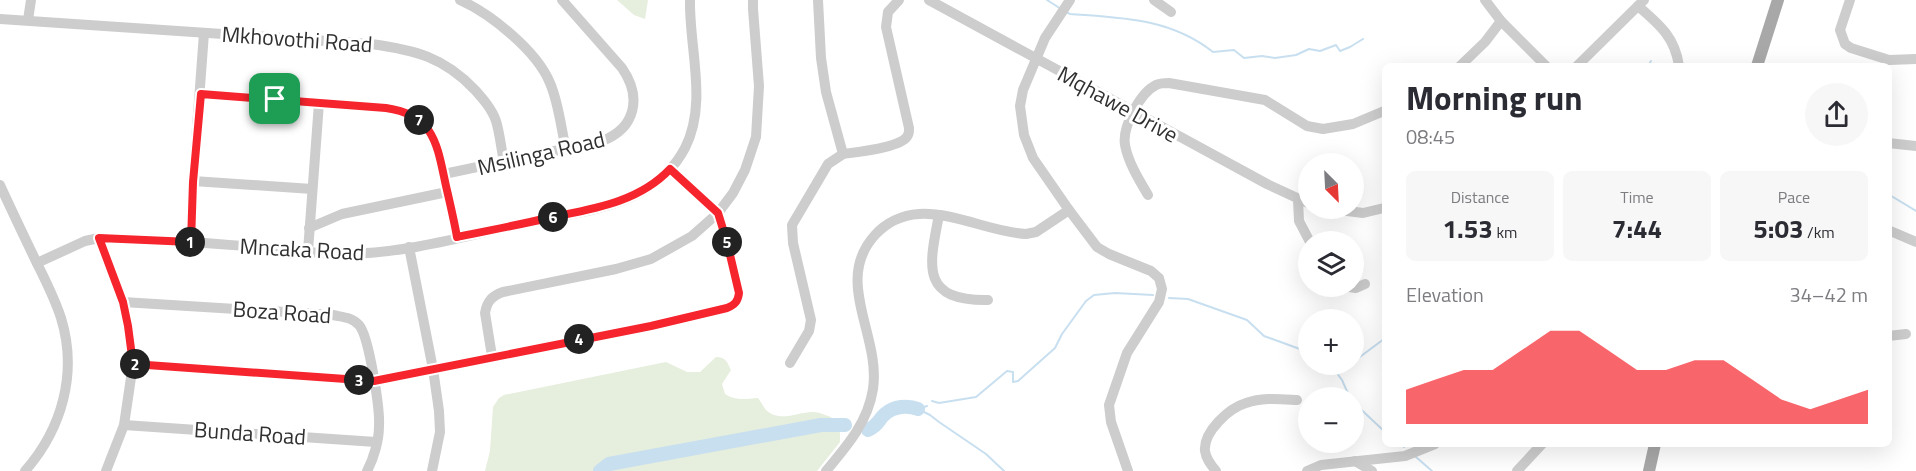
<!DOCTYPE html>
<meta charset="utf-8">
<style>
:root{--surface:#fff;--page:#f7f7f7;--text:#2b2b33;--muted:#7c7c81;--accent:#f6242d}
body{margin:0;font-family:"Titillium Web",sans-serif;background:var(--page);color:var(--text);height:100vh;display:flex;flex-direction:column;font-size:22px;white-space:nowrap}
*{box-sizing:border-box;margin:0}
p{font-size:20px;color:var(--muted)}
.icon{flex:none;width:33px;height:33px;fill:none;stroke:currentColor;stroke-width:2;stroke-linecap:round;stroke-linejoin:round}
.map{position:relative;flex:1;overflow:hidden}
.details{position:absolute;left:1382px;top:63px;width:510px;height:384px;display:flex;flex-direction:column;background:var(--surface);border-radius:9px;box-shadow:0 6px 24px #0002}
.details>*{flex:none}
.needle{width:39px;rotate:156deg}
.controls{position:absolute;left:1298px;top:153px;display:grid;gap:12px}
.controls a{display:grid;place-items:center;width:66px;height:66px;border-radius:50%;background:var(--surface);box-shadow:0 6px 24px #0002;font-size:30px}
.pin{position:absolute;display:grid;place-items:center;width:51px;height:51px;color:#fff;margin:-26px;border-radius:12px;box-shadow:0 3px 9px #0006}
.km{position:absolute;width:30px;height:30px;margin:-15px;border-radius:50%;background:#222;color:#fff;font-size:16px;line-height:30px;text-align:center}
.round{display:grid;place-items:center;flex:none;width:63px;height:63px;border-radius:32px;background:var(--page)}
.head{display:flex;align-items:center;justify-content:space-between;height:102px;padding:0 24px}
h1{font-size:33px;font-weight:700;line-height:45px}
.stats{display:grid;grid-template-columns:repeat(3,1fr);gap:9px;height:102px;padding:6px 24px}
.stats div{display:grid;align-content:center;border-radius:9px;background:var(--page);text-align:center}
.stats b{font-size:26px;font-weight:700}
.stats small{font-size:16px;font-weight:400}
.stats p{font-size:16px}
.chart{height:168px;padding:12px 24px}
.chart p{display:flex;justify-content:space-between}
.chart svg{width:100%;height:108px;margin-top:6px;fill:var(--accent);opacity:.7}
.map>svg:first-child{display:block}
.green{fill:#e6eedd}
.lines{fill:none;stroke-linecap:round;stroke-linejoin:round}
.stream{stroke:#c8dff0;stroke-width:2}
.river{stroke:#c8dff0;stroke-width:14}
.minor{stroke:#cdcdcd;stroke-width:10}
.major{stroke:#a8a8a8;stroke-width:12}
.route-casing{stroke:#fff;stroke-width:12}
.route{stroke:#f6242d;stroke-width:8}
.labels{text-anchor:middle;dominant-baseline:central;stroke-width:6;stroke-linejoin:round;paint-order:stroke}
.street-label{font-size:22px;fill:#303030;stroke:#fff}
</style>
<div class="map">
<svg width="1916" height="471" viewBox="0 0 1916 471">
<rect width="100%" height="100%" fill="#fff"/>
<g class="green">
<polygon points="617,0 648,0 645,19 634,15"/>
<path d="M716,357C726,357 727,362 731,370L722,384L725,394C735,401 747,399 758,398C761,402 763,406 766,410C780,423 797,412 813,412C819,412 825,415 831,417L840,433V442L817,471H485L490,451L493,407L499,398L504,395L666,362L687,372H700Z"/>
</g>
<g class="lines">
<g class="stream">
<polyline points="1047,0 1061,9"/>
<path d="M1066,12L1070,14C1122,18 1170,18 1213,52L1234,50L1244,58L1262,56L1275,58L1296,55L1309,49L1320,51L1336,45L1340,51L1350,47L1363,39"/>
<polyline points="1648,66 1651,61"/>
<polyline points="1888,194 1916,211"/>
<polyline points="1169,298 1188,299 1247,320 1264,336 1308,352"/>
<polyline points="1353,362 1384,339"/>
<polyline points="1331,364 1349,364"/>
<polyline points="1331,365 1342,380 1350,398"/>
<polyline points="932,401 939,403 976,397 1007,371 1013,372 1013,382 1018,381 1055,348 1062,334 1086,301 1094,295 1115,293 1153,295"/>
<polyline points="1353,402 1384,431"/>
<polyline points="918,409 930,415 939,422 986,454 1004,471"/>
<polyline points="918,409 927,406"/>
<polyline points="1400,444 1404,447"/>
<polyline points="1416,457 1432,471"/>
</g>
<g class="river">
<path d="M868,430C880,424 877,421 885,414C894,406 908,405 918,409"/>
<polyline points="600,471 609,464 821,425 845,425"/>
</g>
<g class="minor">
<path d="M460,0C491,14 537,51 550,83C559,104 561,128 566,150"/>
<polyline points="929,0 1267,184 1308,203"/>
<polyline points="1070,0 1045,38 1023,90 1020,106 1024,135 1033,158 1069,210 1097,247 1109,254 1151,271 1159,278 1162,289 1159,302 1127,353 1109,405 1111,422 1128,471"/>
<polyline points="1154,0 1171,12"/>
<polyline points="1485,0 1501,21 1546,66"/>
<polyline points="1850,0 1840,30 1845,44 1851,48 1889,60 1916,59"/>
<path d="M1638,6C1659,24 1675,37 1679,66"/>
<path d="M0,19L371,44C415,50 444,57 475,90C483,99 492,109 496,121C500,134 501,148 504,162"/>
<polyline points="28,20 31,0"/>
<polyline points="1460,66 1485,42 1501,21"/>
<polyline points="1577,66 1644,0"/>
<path d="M201,94L386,108C435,115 438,145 446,186C450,203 454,220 457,237"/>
<polyline points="1888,143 1916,146"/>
<path d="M843,154C858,152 896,148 906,138C909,134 909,133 909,128L886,27L888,12L899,0"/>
<path d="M444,174L602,141C636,128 642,97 622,68L562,0"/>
<polyline points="193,181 312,189"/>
<path d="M0,185C11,209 22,232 33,255C43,276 54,296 61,318C78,373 62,429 25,471"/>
<path d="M1148,195C1139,180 1128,162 1125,145C1122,127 1140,93 1156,85C1160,83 1164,83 1169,83L1265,100L1307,126L1323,129L1353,124L1384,111"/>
<polyline points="1298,200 1299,221 1310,242"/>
<polyline points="1324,208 1363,213 1384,208"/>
<path d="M939,215C929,266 920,301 988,300"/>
<polyline points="309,228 342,214 447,192"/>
<polyline points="1888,230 1916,242"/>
<polyline points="99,238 123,302 128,326 133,364 124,425 106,471"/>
<polyline points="191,242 193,181 204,33"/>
<polyline points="409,247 433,369 439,411 440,432 432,471"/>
<polyline points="308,251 319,103"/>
<path d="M37,263L85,241L99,238C161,238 223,245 285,249C303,251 321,254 339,254C399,255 460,237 518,225C558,216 604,212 641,192C659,182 675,167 685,148C708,103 689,48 690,0"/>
<polyline points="1343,286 1356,288 1365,284"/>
<path d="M123,302L333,315C342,317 352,317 359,325C369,336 380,409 379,426C379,440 374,458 367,471"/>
<polyline points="1888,336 1906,334"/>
<path d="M492,356L485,313C487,301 492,296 503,292L616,269L651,259L692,236L718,213L733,193L745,170L756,137L759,86L753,9V0"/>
<polyline points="790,363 809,331 811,320 793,243 792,225 828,164 843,154 826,92 821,58 818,0"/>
<polyline points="133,364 269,374 374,381 651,326 727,308 736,302 739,293 727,242 718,213 670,169"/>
<polyline points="124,425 376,442"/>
<polyline points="1355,461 1372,471"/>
<path d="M826,471C847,446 868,422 873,389C881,335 833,281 875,235C886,223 902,215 919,214C955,212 990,232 1026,234L1036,232L1069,210"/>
<path d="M1216,471C1211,465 1206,459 1205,451C1203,432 1229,408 1246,403C1262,397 1280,399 1297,400"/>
<polyline points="1307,471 1321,465 1405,456 1435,444"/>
<polyline points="1517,471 1542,444"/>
</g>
<g class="major">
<polyline points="1757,66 1778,0"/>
<polyline points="1649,471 1655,444"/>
</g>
</g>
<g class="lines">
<defs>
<path id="route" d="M201,94L386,108C435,115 437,145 446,186C450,203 454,220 457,237C487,231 518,225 548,218C591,209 638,203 670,169L718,213L727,242L739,293C738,301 735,305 727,308L651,326L374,381L133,364L128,326L123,302L99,238L191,242L193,182Z"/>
</defs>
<use href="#route" class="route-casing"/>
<use href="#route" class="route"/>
</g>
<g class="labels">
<g class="street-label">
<text transform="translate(297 39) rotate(4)">Mkhovothi Road</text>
<text transform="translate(1118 104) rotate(29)">Mqhawe Drive</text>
<text transform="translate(541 153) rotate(-13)">Msilinga Road</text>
<text transform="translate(302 249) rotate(3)">Mncaka Road</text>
<text transform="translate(282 312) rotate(4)">Boza Road</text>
<text transform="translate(250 433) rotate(4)">Bunda Road</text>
</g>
</g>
</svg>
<div class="controls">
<a><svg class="needle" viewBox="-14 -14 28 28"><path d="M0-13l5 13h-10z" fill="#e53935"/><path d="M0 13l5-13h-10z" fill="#7c7c81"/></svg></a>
<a><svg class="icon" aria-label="layers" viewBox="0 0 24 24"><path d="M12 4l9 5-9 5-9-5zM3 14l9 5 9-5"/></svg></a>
<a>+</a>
<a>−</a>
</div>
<div class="pin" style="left:275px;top:99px;background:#1e9e55"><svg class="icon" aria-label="arrive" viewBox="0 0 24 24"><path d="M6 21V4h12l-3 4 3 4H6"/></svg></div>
<b class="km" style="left:190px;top:242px">1</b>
<b class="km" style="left:135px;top:364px">2</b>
<b class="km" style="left:359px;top:380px">3</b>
<b class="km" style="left:579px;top:339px">4</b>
<b class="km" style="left:727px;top:242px">5</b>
<b class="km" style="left:553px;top:217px">6</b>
<b class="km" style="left:419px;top:120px">7</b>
<section class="details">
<div class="head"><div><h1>Morning run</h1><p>08:45</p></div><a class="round"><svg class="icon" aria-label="share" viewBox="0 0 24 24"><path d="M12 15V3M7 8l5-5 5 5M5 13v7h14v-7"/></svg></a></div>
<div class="stats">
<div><p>Distance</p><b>1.53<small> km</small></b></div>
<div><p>Time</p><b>7:44</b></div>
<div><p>Pace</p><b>5:03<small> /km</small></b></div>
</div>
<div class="chart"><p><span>Elevation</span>34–42 m</p>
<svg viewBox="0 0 160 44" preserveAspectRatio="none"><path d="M0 44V30L10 26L20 22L30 22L40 14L50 6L60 6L70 14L80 22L90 22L100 18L110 18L120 26L130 34L140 38L150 34L160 30V44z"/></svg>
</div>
</section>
</div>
